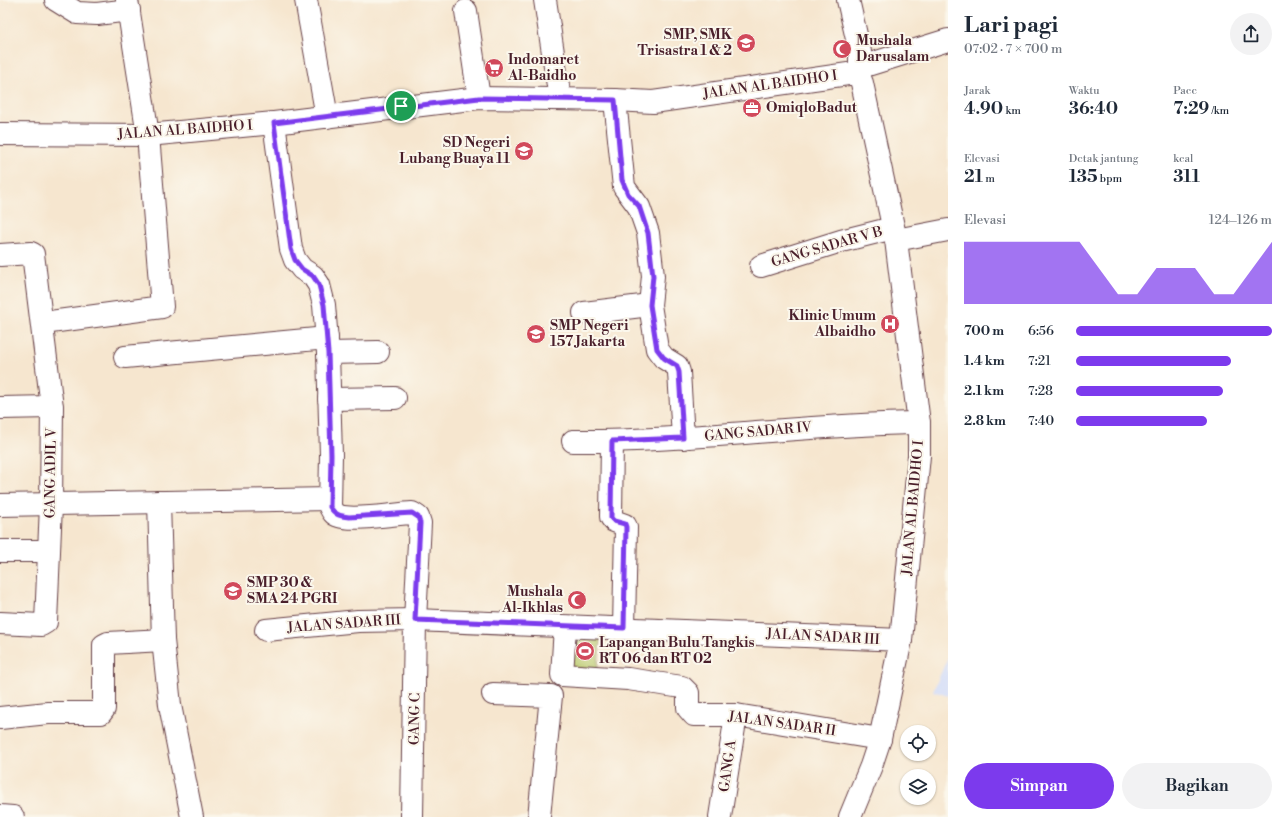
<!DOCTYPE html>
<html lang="id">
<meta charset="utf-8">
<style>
:root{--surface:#fff;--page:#f2f2f3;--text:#1f2937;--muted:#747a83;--accent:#7c3aed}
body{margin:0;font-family:"Libre Bodoni",serif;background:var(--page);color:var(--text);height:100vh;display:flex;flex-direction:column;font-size:15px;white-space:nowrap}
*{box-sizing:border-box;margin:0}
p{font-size:13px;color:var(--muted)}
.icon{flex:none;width:22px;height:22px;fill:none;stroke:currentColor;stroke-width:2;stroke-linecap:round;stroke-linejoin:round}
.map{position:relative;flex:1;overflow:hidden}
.panel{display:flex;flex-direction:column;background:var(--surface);width:340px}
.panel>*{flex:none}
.controls{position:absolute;left:900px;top:725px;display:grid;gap:8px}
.controls a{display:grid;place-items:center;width:36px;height:36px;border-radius:50%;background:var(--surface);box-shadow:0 1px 3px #0004;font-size:20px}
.pin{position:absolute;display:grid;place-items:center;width:34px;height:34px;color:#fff;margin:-17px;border:2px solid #fff;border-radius:50%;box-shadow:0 1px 4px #0007}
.round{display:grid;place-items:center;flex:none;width:42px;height:42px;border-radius:21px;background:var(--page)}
.headline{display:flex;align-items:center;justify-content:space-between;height:68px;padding:0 16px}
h1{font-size:22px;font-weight:800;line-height:30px}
.stats{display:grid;grid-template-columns:repeat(3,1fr);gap:6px;height:68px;padding:4px 16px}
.stats div{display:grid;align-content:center}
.stats b{font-size:17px;font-weight:800}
.stats small{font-size:11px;font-weight:400}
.stats p{font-size:11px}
.chart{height:112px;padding:8px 16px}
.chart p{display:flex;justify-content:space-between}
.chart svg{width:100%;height:72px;margin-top:4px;fill:var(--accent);opacity:.7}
.button{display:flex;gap:8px;margin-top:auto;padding:8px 16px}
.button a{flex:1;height:46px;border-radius:24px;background:var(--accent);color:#fff;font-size:16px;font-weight:800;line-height:46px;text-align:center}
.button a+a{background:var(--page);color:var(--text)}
ul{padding:0 16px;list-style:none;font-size:13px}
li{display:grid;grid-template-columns:64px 48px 1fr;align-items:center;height:30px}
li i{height:10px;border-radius:5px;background:var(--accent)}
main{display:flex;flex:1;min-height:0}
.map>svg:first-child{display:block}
.built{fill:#cfdafa}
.garden{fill:#b8c86b;stroke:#81744b}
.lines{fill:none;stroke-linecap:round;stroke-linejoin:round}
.minor-casing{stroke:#643d44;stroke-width:24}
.minor{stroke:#fff;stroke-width:22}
.route-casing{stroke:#fff;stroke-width:8}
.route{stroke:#7c3aed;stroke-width:5}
.labels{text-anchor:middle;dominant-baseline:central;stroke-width:4;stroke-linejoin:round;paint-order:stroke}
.poi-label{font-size:14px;font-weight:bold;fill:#4a1f2b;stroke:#fbf7ec;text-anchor:start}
.street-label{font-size:14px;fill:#4a1f2b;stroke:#fbf7ec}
</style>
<main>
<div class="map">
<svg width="948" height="817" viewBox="0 0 948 817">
<rect width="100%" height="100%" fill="#fbf7ec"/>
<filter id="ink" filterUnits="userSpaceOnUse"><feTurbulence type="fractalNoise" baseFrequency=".025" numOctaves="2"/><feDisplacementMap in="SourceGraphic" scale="8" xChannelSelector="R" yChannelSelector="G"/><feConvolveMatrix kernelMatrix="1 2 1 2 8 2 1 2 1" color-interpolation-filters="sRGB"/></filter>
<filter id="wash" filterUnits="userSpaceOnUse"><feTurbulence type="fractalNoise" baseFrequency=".012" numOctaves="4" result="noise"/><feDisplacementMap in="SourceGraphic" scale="16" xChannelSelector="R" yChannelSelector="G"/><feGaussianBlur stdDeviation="0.9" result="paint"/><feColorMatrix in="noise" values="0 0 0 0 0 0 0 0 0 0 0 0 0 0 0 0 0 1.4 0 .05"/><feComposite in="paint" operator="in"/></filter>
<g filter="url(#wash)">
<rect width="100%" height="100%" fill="#f6e6cf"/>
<polygon class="built" points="948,657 948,696 933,691"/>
<polygon class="garden" points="574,631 601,634 597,672 570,669"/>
</g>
<g filter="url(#ink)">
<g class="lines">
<defs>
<g id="minor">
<polyline points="56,0 77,13 97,14 129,10"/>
<polyline points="306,0 327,117"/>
<polyline points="545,0 560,99"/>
<polyline points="848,0 860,52 860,78"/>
<polyline points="466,11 479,98"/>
<polyline points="861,67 948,40"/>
<polyline points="615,100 624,187 639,207 648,233 653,276 650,305 657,349 664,358 677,366 679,372 683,438"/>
<path d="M274,123L291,249L295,260L302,269L313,276L319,285L324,305L328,353L331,455L330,507C332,511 334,515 339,516C354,521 394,514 412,513L418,517L420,523L415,620L412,817"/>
<polyline points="0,134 148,135 274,123 479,98 615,100 653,102 855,73 860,78 862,83 896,240 919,423 919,456 901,640 880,739 871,766 850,817"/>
<polyline points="896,240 948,230"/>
<polyline points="0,255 31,253 33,254 52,407 51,505 46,622 41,625 0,623"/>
<polyline points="761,266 841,241 893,228"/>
<polyline points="584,313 650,305"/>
<polyline points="43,323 162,307 148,135 127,0"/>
<polyline points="328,353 378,352"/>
<polyline points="125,357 327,338"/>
<polyline points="329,399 395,398"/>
<polyline points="0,408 52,407"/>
<path d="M573,441C689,442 804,424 919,423"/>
<polyline points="612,441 611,517 614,521 625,525 626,527 624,628"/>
<polyline points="159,502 163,640 170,705 192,817"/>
<polyline points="0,505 330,499"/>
<polyline points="0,551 48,551"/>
<polyline points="565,627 562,675 628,679 682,687 688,693 688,708 694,715 736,715 880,739"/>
<polyline points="266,630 358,621 415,620 901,640"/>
<polyline points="493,694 551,696 539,817"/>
<polyline points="0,718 48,713 101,713 104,709 104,645 108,643 163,640"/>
<polyline points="0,816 13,817"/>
<polyline points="720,817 736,715"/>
</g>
</defs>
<use href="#minor" class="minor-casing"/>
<use href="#minor" class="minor"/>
</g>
</g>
<g class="lines" filter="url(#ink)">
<defs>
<path id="route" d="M479,98L615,100L622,180L628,194L639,206L648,233L653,276L650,305L657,349L664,358L677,366L679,372L683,438L612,441L611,518L614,521L625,524L626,527L624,628L415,620L420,523L418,517L412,513L349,517C340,516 335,515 330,507L331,455L328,353L324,305L319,285L313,276L302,269L295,260L291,249L274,123Z"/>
</defs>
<use href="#route" class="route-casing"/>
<use href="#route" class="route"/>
</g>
<defs>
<symbol id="school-disc" viewBox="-11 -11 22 22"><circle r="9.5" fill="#d1495b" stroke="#fbf7ec"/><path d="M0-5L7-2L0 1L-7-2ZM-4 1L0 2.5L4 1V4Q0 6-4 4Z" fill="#fff"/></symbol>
<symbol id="mosque-disc" viewBox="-11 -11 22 22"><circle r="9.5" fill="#d1495b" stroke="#fbf7ec"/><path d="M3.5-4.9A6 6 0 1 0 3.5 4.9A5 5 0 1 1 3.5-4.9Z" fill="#fff"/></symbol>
<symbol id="supermarket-disc" viewBox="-11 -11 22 22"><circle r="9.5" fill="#d1495b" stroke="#fbf7ec"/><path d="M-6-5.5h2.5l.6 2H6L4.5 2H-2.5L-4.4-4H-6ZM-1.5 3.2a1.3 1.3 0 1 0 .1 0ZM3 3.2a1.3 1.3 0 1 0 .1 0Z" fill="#fff"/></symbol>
<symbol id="office-disc" viewBox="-11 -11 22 22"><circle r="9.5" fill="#d1495b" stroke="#fbf7ec"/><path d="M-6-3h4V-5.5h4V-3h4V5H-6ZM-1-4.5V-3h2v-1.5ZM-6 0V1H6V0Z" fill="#fff"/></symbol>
<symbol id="hospital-disc" viewBox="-11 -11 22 22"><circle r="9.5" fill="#d1495b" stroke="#fbf7ec"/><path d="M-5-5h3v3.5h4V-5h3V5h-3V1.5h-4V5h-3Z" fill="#fff"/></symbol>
<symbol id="stadium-disc" viewBox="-11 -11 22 22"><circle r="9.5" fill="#d1495b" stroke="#fbf7ec"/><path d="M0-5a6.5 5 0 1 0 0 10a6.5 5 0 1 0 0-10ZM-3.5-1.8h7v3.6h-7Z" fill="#fff"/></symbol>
</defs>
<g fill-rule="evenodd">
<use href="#school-disc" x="735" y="32" width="22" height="22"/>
<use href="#mosque-disc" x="831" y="38" width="22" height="22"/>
<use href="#supermarket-disc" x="483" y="57" width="22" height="22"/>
<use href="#office-disc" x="741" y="97" width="22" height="22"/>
<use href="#school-disc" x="513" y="140" width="22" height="22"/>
<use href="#hospital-disc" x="879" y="313" width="22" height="22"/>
<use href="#school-disc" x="525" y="323" width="22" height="22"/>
<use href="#school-disc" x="222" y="580" width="22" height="22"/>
<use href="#mosque-disc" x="566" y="589" width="22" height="22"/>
<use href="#stadium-disc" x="574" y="640" width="22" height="22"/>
</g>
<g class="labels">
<g class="poi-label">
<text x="732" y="35" text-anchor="end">SMP, SMK<tspan x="732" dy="16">Trisastra 1 &amp; 2</tspan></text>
<text x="856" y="41">Mushala<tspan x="856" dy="16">Darusalam</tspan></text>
<text x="508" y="60">Indomaret<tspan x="508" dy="16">Al-Baidho</tspan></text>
<text x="766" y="108">OmiqloBadut</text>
<text x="510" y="143" text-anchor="end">SD Negeri<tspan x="510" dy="16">Lubang Buaya 11</tspan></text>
<text x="876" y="316" text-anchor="end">Klinic Umum<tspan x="876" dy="16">Albaidho</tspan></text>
<text x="550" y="326">SMP Negeri<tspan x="550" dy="16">157 Jakarta</tspan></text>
<text x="247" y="583">SMP 30 &amp;<tspan x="247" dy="16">SMA 24 PGRI</tspan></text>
<text x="563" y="592" text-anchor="end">Mushala<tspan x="563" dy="16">Al-Ikhlas</tspan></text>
<text x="599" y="643">Lapangan Bulu Tangkis<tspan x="599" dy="16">RT 06 dan RT 02</tspan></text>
</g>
<g class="street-label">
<text transform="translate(770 85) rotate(-8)">JALAN AL BAIDHO I</text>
<text transform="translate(185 130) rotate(-4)">JALAN AL BAIDHO I</text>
<text transform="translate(827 247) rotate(-16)">GANG SADAR V B</text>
<text transform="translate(758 432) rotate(-5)">GANG SADAR IV</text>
<text transform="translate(51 473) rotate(-89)">GANG ADIL V</text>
<text transform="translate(913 508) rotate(-85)">JALAN AL BAIDHO I</text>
<text transform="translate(344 624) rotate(-4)">JALAN SADAR III</text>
<text transform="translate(823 637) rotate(3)">JALAN SADAR III</text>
<text transform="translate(415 719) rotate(-89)">GANG C</text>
<text transform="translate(782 724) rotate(8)">JALAN SADAR II</text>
<text transform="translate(728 766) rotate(-82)">GANG A</text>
</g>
</g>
</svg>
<div class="controls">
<a><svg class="icon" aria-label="locate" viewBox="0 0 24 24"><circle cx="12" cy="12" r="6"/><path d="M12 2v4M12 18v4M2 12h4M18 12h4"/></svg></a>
<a><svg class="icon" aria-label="layers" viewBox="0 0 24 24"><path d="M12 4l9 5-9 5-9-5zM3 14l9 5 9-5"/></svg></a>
</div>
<div class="pin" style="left:401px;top:106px;background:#1e9e55"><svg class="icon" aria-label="arrive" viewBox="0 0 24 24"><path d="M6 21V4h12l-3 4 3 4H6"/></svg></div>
</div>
<section class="panel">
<div class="headline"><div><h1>Lari pagi</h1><p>07:02 · 7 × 700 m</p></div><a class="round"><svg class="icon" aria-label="share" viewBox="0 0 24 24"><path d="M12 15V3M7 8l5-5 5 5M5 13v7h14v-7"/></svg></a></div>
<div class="stats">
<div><p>Jarak</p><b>4.90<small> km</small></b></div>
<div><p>Waktu</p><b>36:40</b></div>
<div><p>Pace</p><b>7:29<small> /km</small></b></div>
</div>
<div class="stats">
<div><p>Elevasi</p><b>21<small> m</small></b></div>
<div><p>Detak jantung</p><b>135<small> bpm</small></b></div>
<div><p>kcal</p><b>311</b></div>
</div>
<div class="chart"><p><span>Elevasi</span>124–126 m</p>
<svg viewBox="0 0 160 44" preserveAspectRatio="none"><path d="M0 44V6L10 6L20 6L30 6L40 6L50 6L60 6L70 22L80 38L90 38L100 22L110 22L120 22L130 38L140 38L150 22L160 6V44z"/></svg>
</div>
<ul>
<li><b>700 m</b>6:56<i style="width:100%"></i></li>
<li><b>1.4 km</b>7:21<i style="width:79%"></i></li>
<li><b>2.1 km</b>7:28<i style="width:75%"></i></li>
<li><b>2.8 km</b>7:40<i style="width:67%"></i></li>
</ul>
<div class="button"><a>Simpan</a><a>Bagikan</a></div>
</section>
</main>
